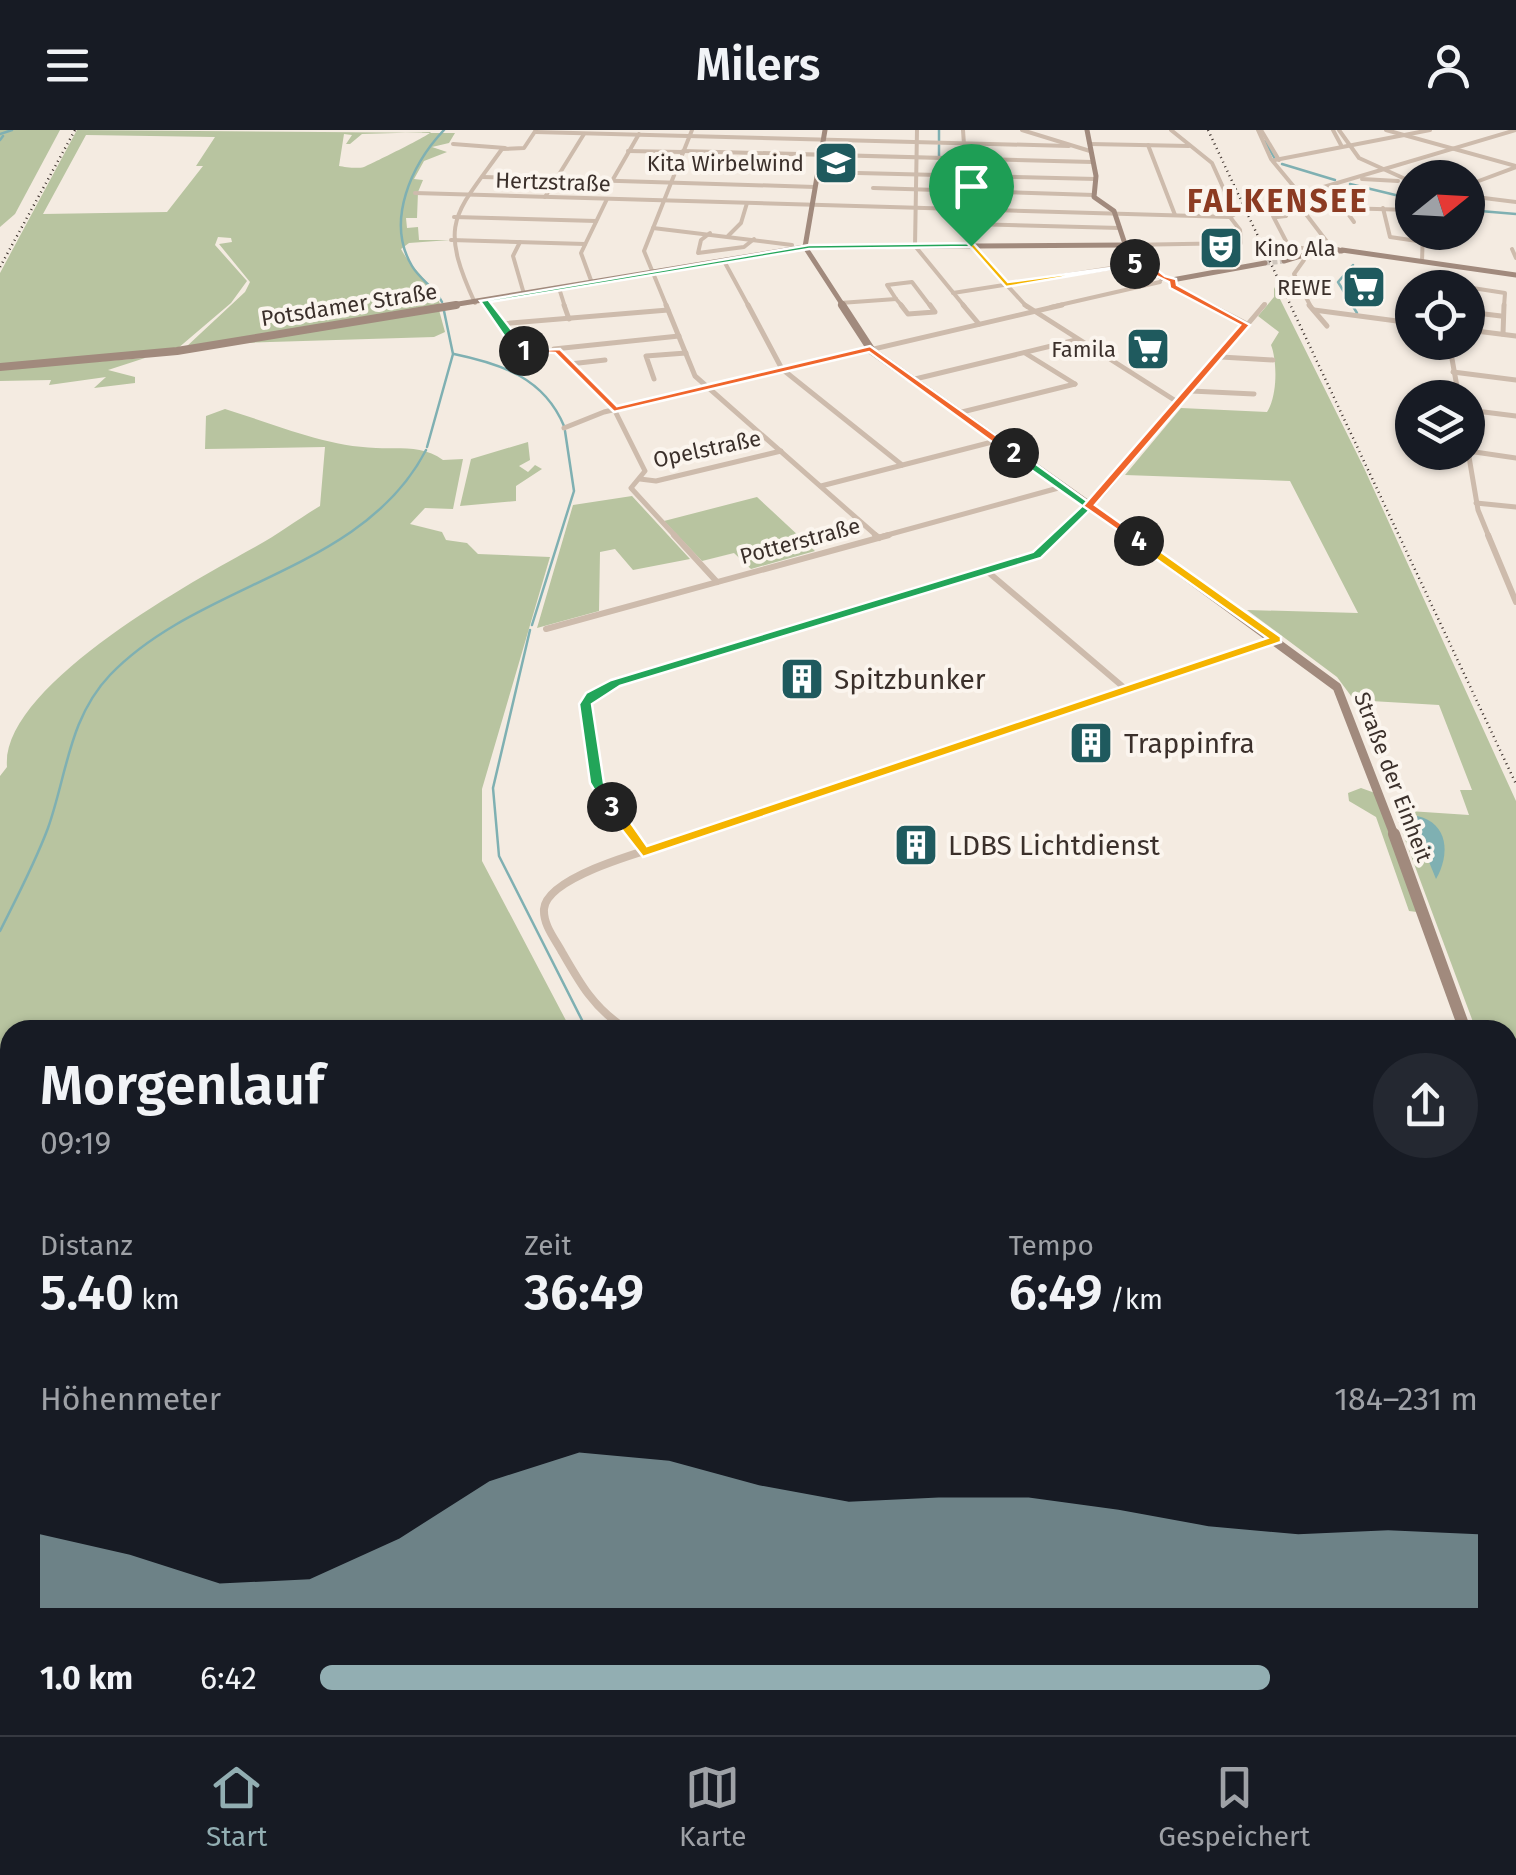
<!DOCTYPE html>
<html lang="de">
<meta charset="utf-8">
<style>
:root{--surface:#171b24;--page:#242831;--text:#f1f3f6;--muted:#9ea1a6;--line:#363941;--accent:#92aeb2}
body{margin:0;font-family:"Fira Sans",sans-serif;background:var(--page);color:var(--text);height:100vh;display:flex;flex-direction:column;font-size:38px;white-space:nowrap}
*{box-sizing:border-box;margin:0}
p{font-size:32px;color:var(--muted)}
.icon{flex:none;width:55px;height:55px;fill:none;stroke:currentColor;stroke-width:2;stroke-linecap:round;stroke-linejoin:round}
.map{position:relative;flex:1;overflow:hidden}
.details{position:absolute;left:0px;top:890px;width:1518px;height:715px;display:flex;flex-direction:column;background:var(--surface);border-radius:30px 30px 0 0;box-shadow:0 2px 8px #0004}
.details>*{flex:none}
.needle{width:65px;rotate:72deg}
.fabs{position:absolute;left:1395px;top:30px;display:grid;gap:20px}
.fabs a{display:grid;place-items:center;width:90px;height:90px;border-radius:50%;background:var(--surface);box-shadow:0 2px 8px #0004;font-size:50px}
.pin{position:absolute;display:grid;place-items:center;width:85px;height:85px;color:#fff;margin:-102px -42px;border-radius:50% 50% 50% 0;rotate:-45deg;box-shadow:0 0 10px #0007}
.pin .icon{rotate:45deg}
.km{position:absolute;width:50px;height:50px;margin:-25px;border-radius:50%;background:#222;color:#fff;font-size:28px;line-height:50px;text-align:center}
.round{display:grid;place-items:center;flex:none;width:105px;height:105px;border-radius:52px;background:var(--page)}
.head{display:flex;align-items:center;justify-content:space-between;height:170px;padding:0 40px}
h1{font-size:55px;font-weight:600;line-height:75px}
.metrics{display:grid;grid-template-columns:repeat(3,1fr);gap:15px;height:170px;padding:10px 40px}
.metrics div{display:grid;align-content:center}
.metrics b{font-size:50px;font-weight:600}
.metrics small{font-size:28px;font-weight:400}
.metrics p{font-size:28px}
.chart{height:280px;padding:20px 40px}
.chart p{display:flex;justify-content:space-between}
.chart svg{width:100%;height:180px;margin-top:10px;fill:var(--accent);opacity:.7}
ul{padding:0 40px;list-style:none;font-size:32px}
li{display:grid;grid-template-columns:160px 120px 1fr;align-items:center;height:75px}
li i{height:25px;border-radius:12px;background:var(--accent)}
header{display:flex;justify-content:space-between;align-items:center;height:130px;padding:0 40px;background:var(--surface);font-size:45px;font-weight:600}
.tab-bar{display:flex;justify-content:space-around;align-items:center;height:140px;border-top:2px solid var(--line);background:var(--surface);font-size:28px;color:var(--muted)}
.tab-bar a{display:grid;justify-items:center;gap:5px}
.tab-bar .on{color:var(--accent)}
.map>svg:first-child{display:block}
.green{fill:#b8c4a0;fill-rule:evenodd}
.water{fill:#7fb0b2}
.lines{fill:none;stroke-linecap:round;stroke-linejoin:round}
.stream-far1{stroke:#7fb0b2;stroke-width:2.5}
.stream{stroke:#7fb0b2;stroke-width:4}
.secondary-tunnel{stroke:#cfc6bd;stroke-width:5;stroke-dasharray:5 2.5;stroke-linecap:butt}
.street-far3{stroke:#cdbbac;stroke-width:4}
.street-far2{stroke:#cdbbac;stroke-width:5}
.street-far1{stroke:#cdbbac;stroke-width:6}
.street{stroke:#cdbbac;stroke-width:8}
.secondary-far4{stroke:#a18a7d;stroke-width:5}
.secondary-far3{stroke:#a18a7d;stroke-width:8}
.secondary-far2{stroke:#a18a7d;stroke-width:9}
.secondary-far1{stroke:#a18a7d;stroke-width:12}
.secondary{stroke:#a18a7d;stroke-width:15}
.rail{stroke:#3b302b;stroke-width:2.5;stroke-dasharray:1 4;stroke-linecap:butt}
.split-1{fill:#22a559;stroke:#fff;stroke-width:2.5}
.split-2{fill:#f0652b;stroke:#fff;stroke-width:2.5}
.split-3{fill:#22a559;stroke:#fff;stroke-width:2.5}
.split-4{fill:#f5b400;stroke:#fff;stroke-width:2.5}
.split-5{fill:#f0652b;stroke:#fff;stroke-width:2.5}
.split-6{fill:#f5b400;stroke:#fff;stroke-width:2.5}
.labels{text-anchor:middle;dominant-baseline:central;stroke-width:8;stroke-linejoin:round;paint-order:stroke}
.far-poi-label{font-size:22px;fill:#3b302b;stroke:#fbf5ee;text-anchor:end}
.far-street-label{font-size:22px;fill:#3b302b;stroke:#fbf5ee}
.poi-label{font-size:28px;fill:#3b302b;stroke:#fbf5ee;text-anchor:start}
.far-district-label{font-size:32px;font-weight:bold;letter-spacing:2.5px;fill:#8c3b22;stroke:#fbf5ee}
</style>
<header><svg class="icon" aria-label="menu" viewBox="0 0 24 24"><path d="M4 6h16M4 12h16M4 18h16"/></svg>Milers<svg class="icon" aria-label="person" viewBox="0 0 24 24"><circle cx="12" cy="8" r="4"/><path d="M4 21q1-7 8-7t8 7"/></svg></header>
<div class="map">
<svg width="1516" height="1605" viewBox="0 0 1516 1605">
<rect width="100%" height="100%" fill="#f4ebe1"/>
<g class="green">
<polygon points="0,0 60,0 15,84 0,97"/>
<path d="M77,0L455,3L449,13L432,17L447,22L424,31L414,49L423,50L418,62L417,88H406L407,98L418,97L419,110H450L409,113L401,119C412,140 435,155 441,177L186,217L245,162L250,152L219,114L232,112L231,108L218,107L215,115L247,151L231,173L177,219L0,235V143ZM431,2C428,6 371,34 364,37C357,39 345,37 339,36L344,4L352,5L346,14H350L362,4ZM86,5L215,7L196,36H203L167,82L43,84Z"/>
<path d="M1274,157L1364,338L1516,671V946L1508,940V900H1476L1394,680L1469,685L1460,660H1472L1439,575L1354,570L1337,547L1247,480L1358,483L1290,351L1125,345L1181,278L1267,282C1278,265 1277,230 1271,215L1279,202L1258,186L1274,167Z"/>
<polygon points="439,180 445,202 434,207 240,213"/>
<polygon points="145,228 108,240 135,247 135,253 94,258 106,247 49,255 51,250 0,251 0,239"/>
<path d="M225,279C274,294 324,316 376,318C401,319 423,315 443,330L463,329L453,379L425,378L410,394L442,402L446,410L467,413L478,424L550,427L482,659V731L571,900H10V1358L0,1359V646L7,637C0,555 199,448 255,417C279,404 298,389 320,376L325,317L205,319L206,286Z"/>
<polygon points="528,312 530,330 519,336 528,342 535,335 542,339 516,356 516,371 460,376 471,329"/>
<polygon points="632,366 690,429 633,440 615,419 600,422 599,481 537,498 573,375"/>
<polygon points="757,367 815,421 751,439 734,423 702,431 664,391"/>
<polygon points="1361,658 1375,663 1417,782 1409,781 1376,687 1349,671 1348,663"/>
<polygon points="10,1379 10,1595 1102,1595 1126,1605 0,1605 0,1380"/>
</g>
<path class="water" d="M1417,686C1449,693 1450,725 1436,749L1411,688Z"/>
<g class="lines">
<g class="stream-far1">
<polyline points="939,0 939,12"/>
<polyline points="0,4 12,0"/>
<polyline points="0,10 3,6"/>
<polyline points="1265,11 1275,29"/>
<polyline points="939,15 939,28"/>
<polyline points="1282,34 1335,50"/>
<polyline points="1350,54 1412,69"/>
<polyline points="1468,80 1516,84"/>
<polyline points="1353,135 1338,152 1357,183"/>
<path d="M442,172C435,157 420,150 412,136C385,91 412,34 444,0"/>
<path d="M454,224C502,234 544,248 564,296"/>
<polyline points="427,317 453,224 444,181"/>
<polyline points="532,495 574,361 565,301"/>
<polyline points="530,500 493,658 499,726 587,900"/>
<path d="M0,801C17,767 35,733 48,698C67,644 69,588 110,545C200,451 363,442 426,320"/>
</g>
<polyline class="stream" points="835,1595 835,1605"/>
<polyline class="secondary-tunnel" points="1265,133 1284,131"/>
<g class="street-far3">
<polyline points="917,0 915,116 965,177"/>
<polyline points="963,0 971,116 1027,177"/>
<polyline points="1022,0 1090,21"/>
<polyline points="1171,0 1212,33 1235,84 1230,87"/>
<polyline points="1258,0 1271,29 1300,64"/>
<polyline points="1261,0 1279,30"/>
<polyline points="1333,0 1341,15"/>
<polyline points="1339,0 1359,28 1412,52"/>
<polyline points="1386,0 1516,36"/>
<polyline points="535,2 1069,16"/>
<polyline points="453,14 505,18"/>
<polyline points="1090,14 1189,16"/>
<polyline points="1148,15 1175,85"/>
<polyline points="628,21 683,22"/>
<polyline points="683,21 1092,32"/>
<polyline points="1275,30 1430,0"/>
<polyline points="818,42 1096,49"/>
<polyline points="483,47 555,49"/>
<polyline points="555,49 815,57"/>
<polyline points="1362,49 1398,51"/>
<polyline points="612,51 639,4"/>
<polyline points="1468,55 1516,37"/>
<polyline points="873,58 1094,65"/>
<polyline points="415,63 1230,87"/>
<polyline points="1300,64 1516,0"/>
<polyline points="1468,66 1516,72"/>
<polyline points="545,67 584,4"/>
<polyline points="1279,74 1286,86 1277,87 1268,74 1293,76"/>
<polyline points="1306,77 1412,80"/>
<polyline points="1344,78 1354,92"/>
<polyline points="1383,78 1390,107 1424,112"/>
<polyline points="1302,79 1331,117"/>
<polyline points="1273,86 1287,113 1294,115"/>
<polyline points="454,87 596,91"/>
<polyline points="969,94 1120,98"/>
<polyline points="653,98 792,115"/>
<polyline points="710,103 701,110 698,123 744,117 754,109"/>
<polyline points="728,106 741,93 747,73"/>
<polyline points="451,110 585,114"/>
<polyline points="520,112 513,126 524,164"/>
<polyline points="1125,115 1241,113 1240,100 1230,87"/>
<polyline points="1282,117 1322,119"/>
<polyline points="1512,119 1516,128"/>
<polyline points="1304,130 1294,144 1311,177"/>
<polyline points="724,131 749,177"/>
<polyline points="1422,131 1423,102"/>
<polyline points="592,153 581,123 607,69"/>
<polyline points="1170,154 1215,177"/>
<polyline points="559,158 565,177"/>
<polyline points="1439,158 1440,153 1505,163 1504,177"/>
<polyline points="953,163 1143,133"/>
<polyline points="896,169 903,177"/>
<polyline points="896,169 887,155 912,152 931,177"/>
<polyline points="485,171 489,177"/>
<path d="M475,173C438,92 454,86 502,19L524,18L536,0"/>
<polyline points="840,173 896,169"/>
<polyline points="667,177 644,121 692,0"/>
<polyline points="1051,177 1160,152"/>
<polyline points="1262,177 1265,174"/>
</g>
<g class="street-far2">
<polyline points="488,175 519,221 557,221 614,279 645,341 631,358 676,407"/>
<polyline points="564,175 569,189"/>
<polyline points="666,175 695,246 878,407"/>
<polyline points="748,175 782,239 902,335"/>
<polyline points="901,175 908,184 935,182 930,175"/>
<polyline points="963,175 979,194"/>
<polyline points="1025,175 1179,273"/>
<polyline points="1210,175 1245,193"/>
<polyline points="1309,175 1327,196"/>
<polyline points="1314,180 1412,193"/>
<polyline points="1468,182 1501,186"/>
<polyline points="500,194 668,180"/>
<polyline points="1468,200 1516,206"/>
<polyline points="1503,204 1504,175"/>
<polyline points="1449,212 1459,268"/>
<polyline points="554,219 679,206"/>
<polyline points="1025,223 1075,254"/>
<polyline points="1221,227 1273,230"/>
<polyline points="570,234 605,230"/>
<polyline points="1453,242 1516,250"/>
<polyline points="654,249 646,226 686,223"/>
<polyline points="911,250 1076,210"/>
<polyline points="1191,261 1254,264"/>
<polyline points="1468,280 1516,286"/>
<polyline points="958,283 1075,254"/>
<polyline points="564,298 604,282 1062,175"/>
<polyline points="1468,321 1478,380 1489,407"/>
<polyline points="1468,321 1516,328"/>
<polyline points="640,349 656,351 781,321"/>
<polyline points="821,356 996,311"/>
<polyline points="1476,373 1516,377"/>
<polyline points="880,407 1062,357"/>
<polyline points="1056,407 1102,365 1264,175"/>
</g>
<g class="street-far1">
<polyline points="674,405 717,452"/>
<polyline points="875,405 879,408"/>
<polyline points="1488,405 1516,472"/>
<polyline points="988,442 1128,561"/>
<polyline points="546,499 889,405"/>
<polyline points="633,707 597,653 586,574 600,559 1037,425 1059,405"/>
<polyline points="693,707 1277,509"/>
</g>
<g class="street">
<polyline points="631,704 643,722"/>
<path d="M619,894C591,874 579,851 562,822C555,809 543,795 544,779C547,743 667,715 700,704"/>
</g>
<g class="secondary-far4">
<polyline points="825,0 805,117 844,177"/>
<polyline points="1087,0 1096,46 1094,67 1114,81 1126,117 1162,148"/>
<polyline points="1342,120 1516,145"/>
<polyline points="1284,131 1330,117 1342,121 1328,121"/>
<polyline points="1172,150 1265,133"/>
<polyline points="440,177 805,117 1125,115"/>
</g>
<g class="secondary-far3">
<polyline points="842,175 872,221 1134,407"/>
<polyline points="0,237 177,221 456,175"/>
</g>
<polyline class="secondary-far2" points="1130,405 1337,557 1395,707"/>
<g class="secondary-far1">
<polyline points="1394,704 1465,900"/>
<polyline points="1508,1019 1516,1041"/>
</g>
<g class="secondary">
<polyline points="0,1366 10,1365"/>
<polyline points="1176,1595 1205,1605"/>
</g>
<g class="rail">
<polyline points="1208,0 1516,654"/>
<polyline points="0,137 75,0"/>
</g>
</g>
<polygon class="split-1" points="971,113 974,117 809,119 490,172 528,221 516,223 480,171 809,115"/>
<polygon class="split-2" points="870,216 1018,321 1018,325 1010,325 869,222 614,282 555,223 519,221 560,219 617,276"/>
<polygon class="split-3" points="1010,321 1018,321 1094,376 1041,428 620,556 592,574 604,653 619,677 606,680 590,653 579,574 586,563 611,550 1033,422 1082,376 1010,325"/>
<polygon class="split-4" points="1135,409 1143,409 1281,507 1281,512 643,727 604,677 617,673 647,716 1267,508 1135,414"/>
<polygon class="split-5" points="1146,131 1165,146 1176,149 1177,155 1250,195 1095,375 1143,409 1139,415 1083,376 1240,195 1170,158 1169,152 1131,134"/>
<polygon class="split-6" points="968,114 974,114 1008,152 1140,134 1006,157"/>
<defs>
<symbol id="school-square" viewBox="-11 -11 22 22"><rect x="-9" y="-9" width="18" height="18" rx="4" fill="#1f5a5e" stroke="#fbf5ee"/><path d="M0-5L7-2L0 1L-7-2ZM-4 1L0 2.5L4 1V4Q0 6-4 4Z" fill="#fff"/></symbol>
<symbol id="theatre-square" viewBox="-11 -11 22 22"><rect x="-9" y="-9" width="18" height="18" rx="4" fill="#1f5a5e" stroke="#fbf5ee"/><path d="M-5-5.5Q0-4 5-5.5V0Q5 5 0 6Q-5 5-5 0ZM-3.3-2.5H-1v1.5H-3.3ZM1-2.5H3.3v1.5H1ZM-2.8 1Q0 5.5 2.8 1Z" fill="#fff"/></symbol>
<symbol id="supermarket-square" viewBox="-11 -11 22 22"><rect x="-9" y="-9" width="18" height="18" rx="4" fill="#1f5a5e" stroke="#fbf5ee"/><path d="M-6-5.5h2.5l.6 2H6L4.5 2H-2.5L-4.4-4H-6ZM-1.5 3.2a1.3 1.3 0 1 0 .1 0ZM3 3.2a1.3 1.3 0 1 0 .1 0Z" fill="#fff"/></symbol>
<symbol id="building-square" viewBox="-11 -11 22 22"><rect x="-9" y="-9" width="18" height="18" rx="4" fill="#1f5a5e" stroke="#fbf5ee"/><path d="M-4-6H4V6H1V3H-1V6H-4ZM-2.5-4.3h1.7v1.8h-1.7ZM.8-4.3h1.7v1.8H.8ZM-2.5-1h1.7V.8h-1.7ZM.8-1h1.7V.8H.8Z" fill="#fff"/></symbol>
</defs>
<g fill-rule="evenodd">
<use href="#school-square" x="811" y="8" width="50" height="50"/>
<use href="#theatre-square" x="1196" y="93" width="50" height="50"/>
<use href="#supermarket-square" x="1339" y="132" width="50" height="50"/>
<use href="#supermarket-square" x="1123" y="194" width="50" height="50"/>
<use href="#building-square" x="777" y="524" width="50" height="50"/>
<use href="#building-square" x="1066" y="588" width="50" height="50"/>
<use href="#building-square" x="891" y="690" width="50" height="50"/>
</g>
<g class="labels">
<g class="far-poi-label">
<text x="804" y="33">Kita Wirbelwind</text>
<text x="1254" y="118" text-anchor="start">Kino Ala</text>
<text x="1332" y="157">REWE</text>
<text x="1116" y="219">Famila</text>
</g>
<g class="far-street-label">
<text transform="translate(553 52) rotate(2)">Hertzstraße</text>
<text transform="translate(349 175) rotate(-9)">Potsdamer Straße</text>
<text transform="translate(707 319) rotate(-12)">Opelstraße</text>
<text transform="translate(800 411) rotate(-15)">Potterstraße</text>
<text transform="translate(1393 647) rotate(69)">Straße der Einheit</text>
</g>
<g class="poi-label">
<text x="834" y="549">Spitzbunker</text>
<text x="1124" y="613">Trappinfra</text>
<text x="948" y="715">LDBS Lichtdienst</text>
</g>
<g class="far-district-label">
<text x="1278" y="71">FALKENSEE</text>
</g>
</g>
</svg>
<div class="fabs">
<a><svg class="needle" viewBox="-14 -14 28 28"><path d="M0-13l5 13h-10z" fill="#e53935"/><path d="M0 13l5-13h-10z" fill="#9ea1a6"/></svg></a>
<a><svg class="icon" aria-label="locate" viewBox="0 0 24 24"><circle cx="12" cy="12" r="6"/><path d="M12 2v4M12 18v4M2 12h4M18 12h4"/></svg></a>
<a><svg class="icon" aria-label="layers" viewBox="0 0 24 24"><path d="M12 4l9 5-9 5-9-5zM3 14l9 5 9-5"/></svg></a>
</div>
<div class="pin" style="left:971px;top:116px;background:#1e9e55"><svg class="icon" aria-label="arrive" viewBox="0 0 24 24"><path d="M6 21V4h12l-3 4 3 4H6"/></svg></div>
<b class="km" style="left:524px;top:221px">1</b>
<b class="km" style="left:1014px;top:323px">2</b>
<b class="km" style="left:612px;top:677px">3</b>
<b class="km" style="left:1139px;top:411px">4</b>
<b class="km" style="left:1135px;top:134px">5</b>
<section class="details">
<div class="head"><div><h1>Morgenlauf</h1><p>09:19</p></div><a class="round"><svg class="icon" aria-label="share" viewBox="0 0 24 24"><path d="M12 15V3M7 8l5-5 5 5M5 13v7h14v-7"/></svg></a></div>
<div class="metrics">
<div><p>Distanz</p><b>5.40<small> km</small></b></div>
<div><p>Zeit</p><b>36:49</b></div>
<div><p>Tempo</p><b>6:49<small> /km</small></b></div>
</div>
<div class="chart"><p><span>Höhenmeter</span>184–231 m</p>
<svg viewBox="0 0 160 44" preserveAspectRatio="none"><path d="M0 44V26L10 31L20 38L30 37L40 27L50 13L60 6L70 8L80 14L90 18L100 17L110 17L120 20L130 24L140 26L150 25L160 26V44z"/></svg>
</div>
<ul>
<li><b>1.0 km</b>6:42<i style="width:82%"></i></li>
</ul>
</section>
</div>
<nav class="tab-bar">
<a class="on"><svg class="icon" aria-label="home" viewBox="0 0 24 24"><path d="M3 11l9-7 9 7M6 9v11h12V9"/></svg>Start</a>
<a><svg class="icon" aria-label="map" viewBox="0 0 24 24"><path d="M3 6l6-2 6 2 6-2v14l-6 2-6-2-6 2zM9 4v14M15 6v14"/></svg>Karte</a>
<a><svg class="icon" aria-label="saved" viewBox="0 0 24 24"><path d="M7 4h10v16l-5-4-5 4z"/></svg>Gespeichert</a>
</nav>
